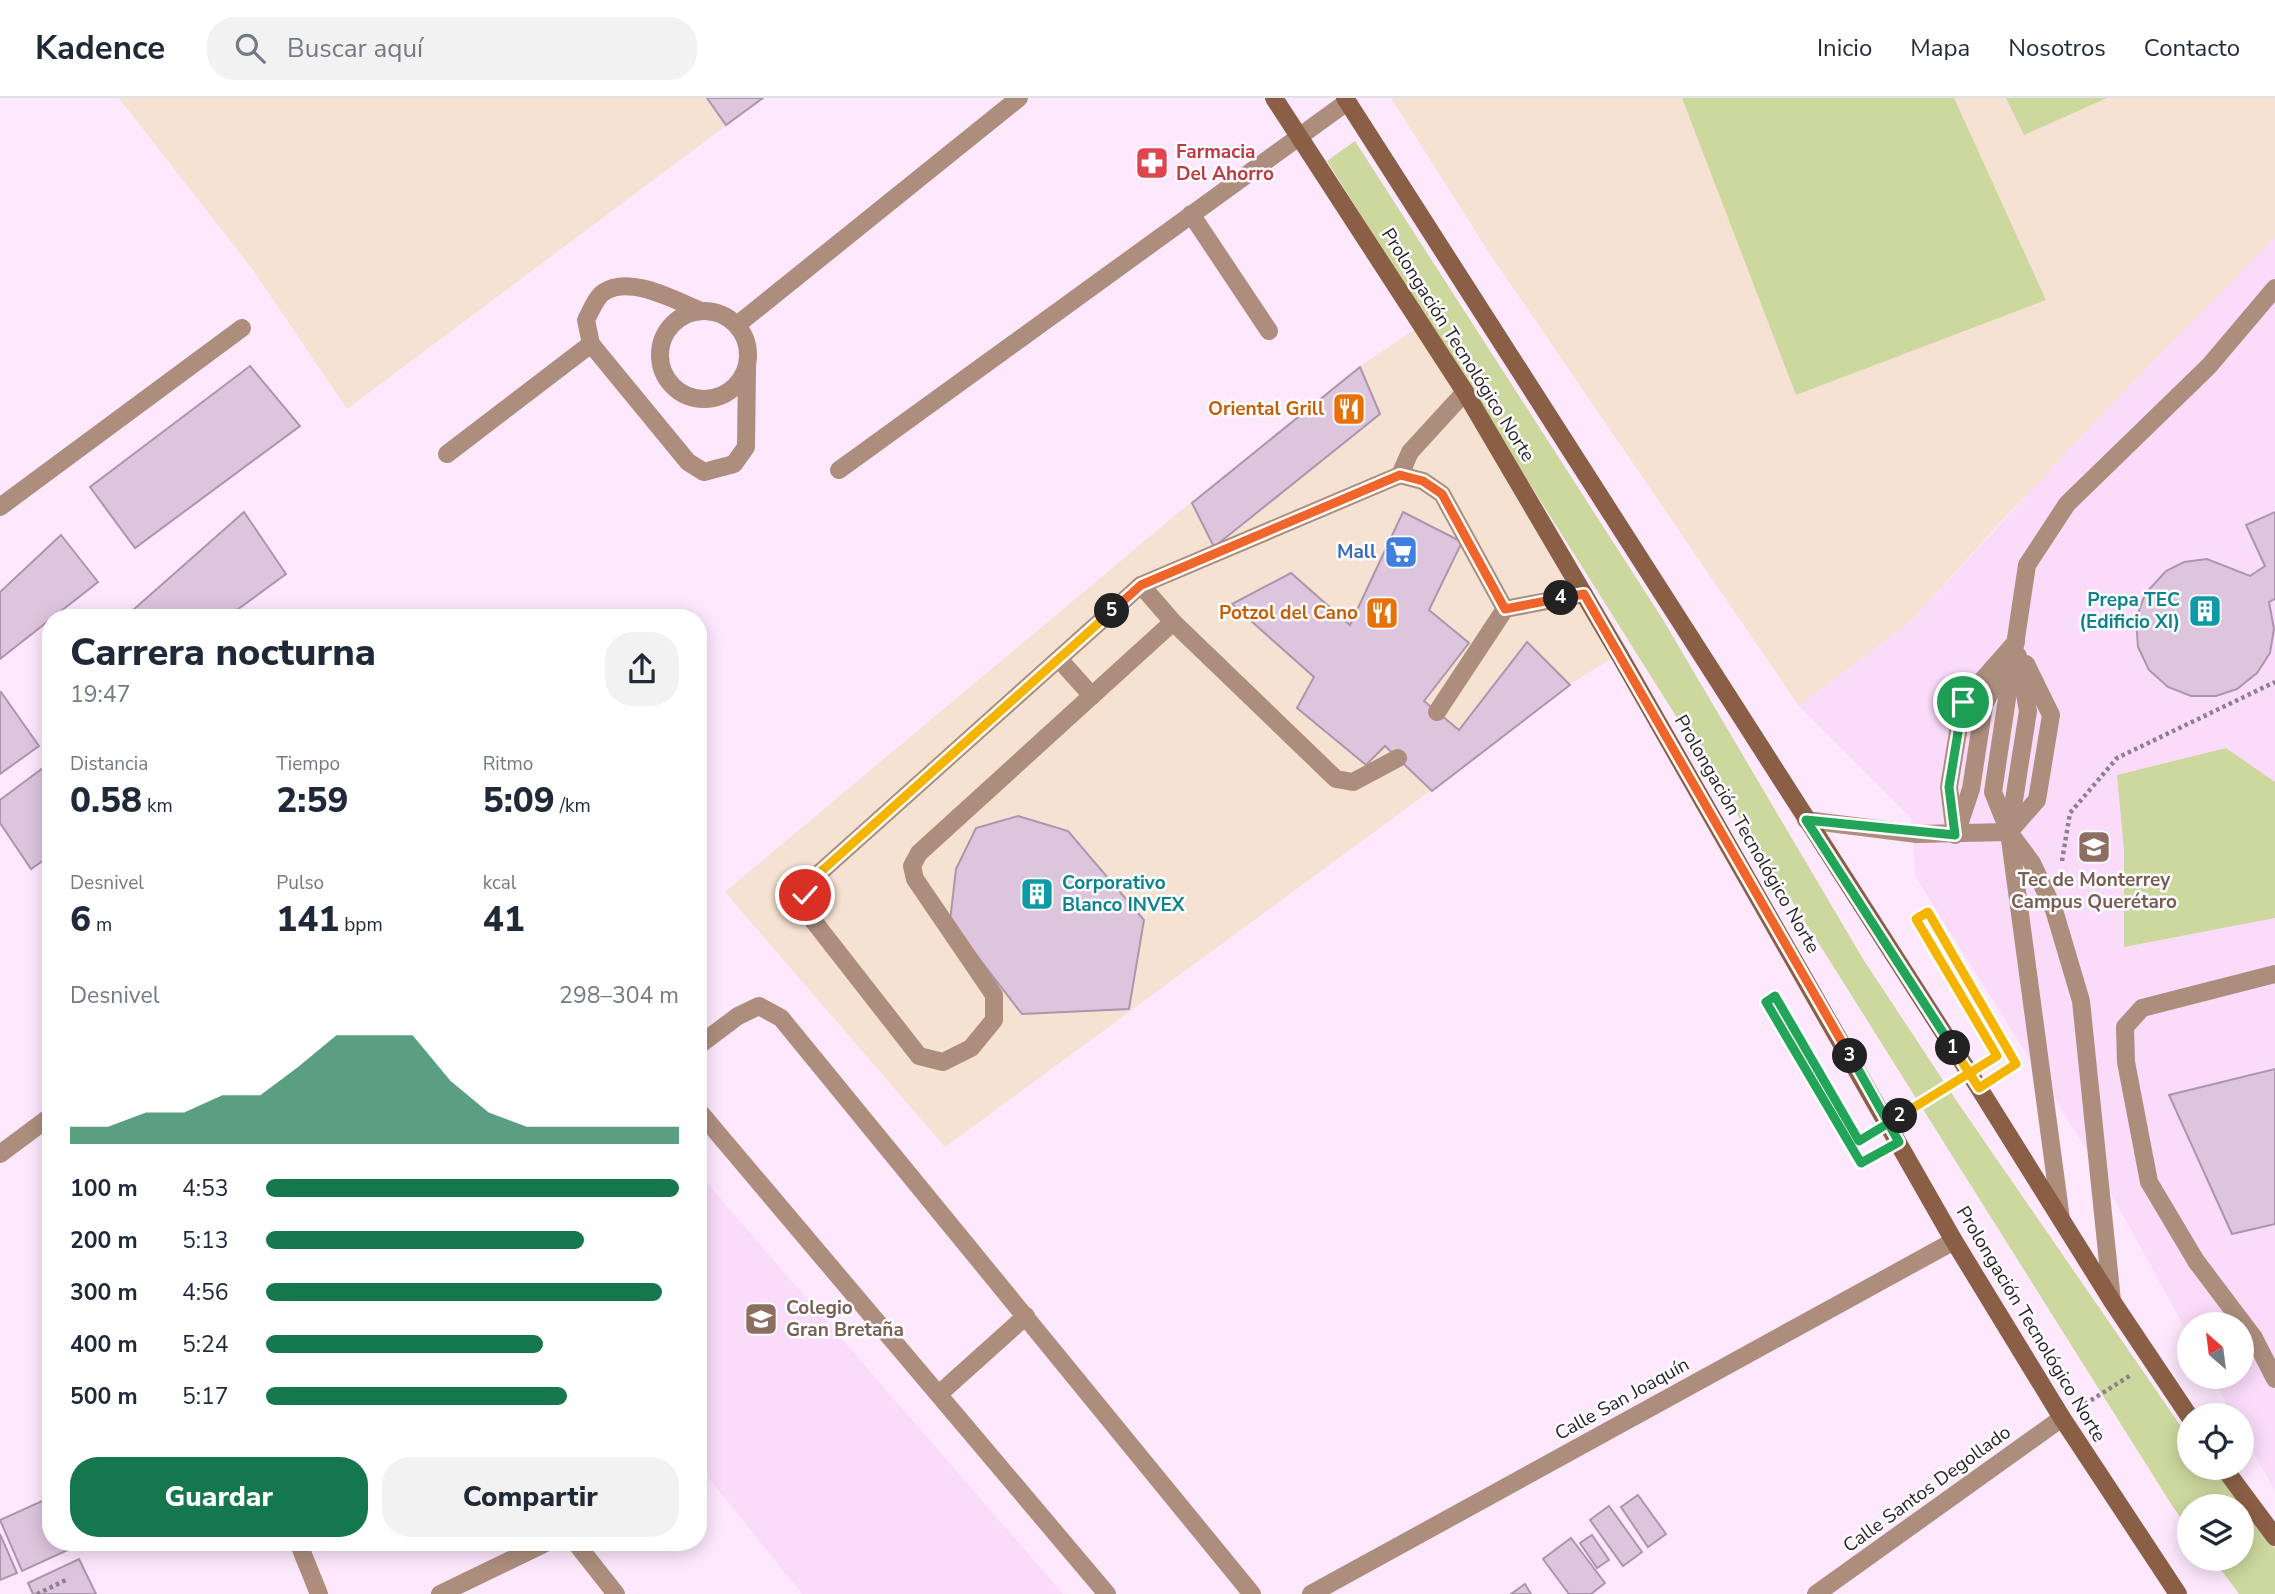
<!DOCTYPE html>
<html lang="es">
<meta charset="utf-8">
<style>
:root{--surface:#fff;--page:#f2f2f3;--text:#1f2937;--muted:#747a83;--line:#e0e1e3;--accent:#15774e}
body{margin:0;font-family:"Nunito Sans",sans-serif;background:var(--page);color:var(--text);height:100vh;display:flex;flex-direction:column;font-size:26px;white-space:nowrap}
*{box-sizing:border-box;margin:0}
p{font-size:23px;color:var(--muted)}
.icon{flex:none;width:38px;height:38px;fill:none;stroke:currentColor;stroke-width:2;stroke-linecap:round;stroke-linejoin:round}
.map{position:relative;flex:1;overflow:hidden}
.panel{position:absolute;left:42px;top:511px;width:665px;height:942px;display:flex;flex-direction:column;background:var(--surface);border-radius:28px;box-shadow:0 4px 18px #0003}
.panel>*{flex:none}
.needle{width:46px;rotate:332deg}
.fabs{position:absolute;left:2177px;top:1214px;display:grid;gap:14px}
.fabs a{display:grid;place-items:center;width:77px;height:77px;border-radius:50%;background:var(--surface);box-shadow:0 4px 18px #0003;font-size:35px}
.pin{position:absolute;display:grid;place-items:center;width:60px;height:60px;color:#fff;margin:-30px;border:4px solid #fff;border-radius:50%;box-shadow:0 2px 7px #0007}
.km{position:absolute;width:35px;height:35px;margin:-18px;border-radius:50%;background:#222;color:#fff;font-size:19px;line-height:35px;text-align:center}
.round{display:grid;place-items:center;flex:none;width:74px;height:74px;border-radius:28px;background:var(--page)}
.headline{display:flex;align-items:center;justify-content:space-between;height:119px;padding:0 28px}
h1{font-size:38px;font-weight:800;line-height:52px}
.figures{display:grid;grid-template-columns:repeat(3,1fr);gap:10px;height:119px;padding:7px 28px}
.figures div{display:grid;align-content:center}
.figures b{font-size:35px;font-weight:800}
.figures small{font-size:19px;font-weight:400}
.figures p{font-size:19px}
.chart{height:196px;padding:14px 28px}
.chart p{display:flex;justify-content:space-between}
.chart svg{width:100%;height:126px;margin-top:7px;fill:var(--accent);opacity:.7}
.action{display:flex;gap:14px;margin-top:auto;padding:14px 28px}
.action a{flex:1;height:80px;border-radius:28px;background:var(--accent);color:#fff;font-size:28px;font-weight:800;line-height:80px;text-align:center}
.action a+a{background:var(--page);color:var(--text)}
ul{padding:0 28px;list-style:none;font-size:23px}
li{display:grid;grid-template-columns:112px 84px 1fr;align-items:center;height:52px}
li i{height:18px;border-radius:9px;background:var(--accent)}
header{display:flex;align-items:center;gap:42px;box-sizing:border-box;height:98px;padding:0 35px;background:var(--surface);border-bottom:2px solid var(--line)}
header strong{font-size:33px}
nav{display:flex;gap:38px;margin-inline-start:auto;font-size:24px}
.search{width:490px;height:63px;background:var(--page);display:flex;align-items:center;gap:18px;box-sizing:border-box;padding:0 24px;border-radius:28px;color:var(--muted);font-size:26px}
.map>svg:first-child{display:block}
.commercial{fill:#f5e2d2}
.built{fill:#fadbfa}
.green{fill:#cdd89f}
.building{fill:#dec5de;stroke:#ad95ad;stroke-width:2}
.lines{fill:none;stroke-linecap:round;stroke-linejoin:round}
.path{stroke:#8f808f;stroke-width:4.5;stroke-dasharray:3.5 3.5;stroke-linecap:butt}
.lane{stroke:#ad8e7d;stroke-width:18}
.street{stroke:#ad8e7d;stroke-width:18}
.secondary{stroke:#8b5f46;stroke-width:18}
.path-bridge{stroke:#8f808f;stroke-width:4.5;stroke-dasharray:3.5 3.5;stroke-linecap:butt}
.split-1-casing{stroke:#fff;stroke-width:14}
.split-2-casing{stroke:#fff;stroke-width:14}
.split-3-casing{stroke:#fff;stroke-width:14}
.split-4-casing{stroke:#fff;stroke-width:14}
.split-5-casing{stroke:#fff;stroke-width:14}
.split-6-casing{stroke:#fff;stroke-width:14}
.split-1{stroke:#22a559;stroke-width:9}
.split-2{stroke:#f5b400;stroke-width:9}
.split-3{stroke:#22a559;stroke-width:9}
.split-4{stroke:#f0652b;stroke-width:9}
.split-5{stroke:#f0652b;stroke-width:9}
.split-6{stroke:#f5b400;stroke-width:9}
.labels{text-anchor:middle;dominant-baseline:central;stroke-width:5;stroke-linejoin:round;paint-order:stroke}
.health-label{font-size:19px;font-weight:bold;fill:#be3a42;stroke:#fdfdfd;text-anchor:start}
.street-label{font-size:19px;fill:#281e28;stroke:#fdfdfd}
.food-label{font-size:19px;font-weight:bold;fill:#c56008;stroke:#fdfdfd;text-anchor:end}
.shop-label{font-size:19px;font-weight:bold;fill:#366cbe;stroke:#fdfdfd;text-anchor:end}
.culture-label{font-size:19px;font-weight:bold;fill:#0d838f;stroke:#fdfdfd;text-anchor:end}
.education-label{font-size:19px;font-weight:bold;fill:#785e54;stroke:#fdfdfd}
</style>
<header>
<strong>Kadence</strong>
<div class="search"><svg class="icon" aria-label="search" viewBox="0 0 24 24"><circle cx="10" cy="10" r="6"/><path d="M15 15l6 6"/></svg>Buscar aquí</div>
<nav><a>Inicio</a><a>Mapa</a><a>Nosotros</a><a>Contacto</a></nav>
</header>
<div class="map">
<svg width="2275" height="1496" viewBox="0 0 2275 1496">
<rect width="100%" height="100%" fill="#fde8fd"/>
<g class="commercial">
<polygon points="119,0 763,0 347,311 253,172"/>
<polygon points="1391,0 2275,0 2275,139 1995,430 1911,523 1799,608 1490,156"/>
<polygon points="1423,226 1619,556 1564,590 1426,696 945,1049 725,794 1185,409 1353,273"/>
</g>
<g class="built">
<polygon points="2275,139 2275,1393 2242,1334 2242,1318 2233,1318 2212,1279 2242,1279 2242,1227 2189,1227 2189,1238 2093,1062 1915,778 1911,720 1799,608 1911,523 2099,319"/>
<polygon points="698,1075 1058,1490 1063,1496 802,1496 698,1367"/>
</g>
<g class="green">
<polygon points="1682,0 1954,0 2046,202 1796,297"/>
<polygon points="2006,0 2107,0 2024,37"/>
<polygon points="1355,43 1662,520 1863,861 1958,1005 2189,1340 2189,1370 2213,1370 2275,1450 2275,1496 2239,1496 2213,1461 2242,1461 2242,1409 2189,1409 2189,1431 2173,1409 1327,63"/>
<polygon points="2226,650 2275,684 2275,820 2124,849 2124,752 2117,677"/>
</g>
<g class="building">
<polygon points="707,0 763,0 726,27"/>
<polygon points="250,268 300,328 135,450 90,389"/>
<polygon points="1360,269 1380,316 1214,449 1192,405"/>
<polygon points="244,414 286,476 226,520 124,520"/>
<polygon points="1403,414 1462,444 1429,512 1469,545 1424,603 1459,632 1527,544 1570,587 1432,693 1385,648 1366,667 1297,610 1314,579 1232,506 1291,475 1350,527"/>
<polygon points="2275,414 2275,501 2269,504 2274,531 2270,555 2257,575 2237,591 2216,598 2191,598 2168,589 2149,572 2138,549 2136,521 2145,496 2166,473 2184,464 2207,461 2250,478 2265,468 2246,427"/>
<polygon points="61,437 98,484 0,561 0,494"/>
<polygon points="1,594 39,648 0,676 0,595"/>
<polygon points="51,664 51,757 31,771 0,725 0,702"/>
<polygon points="1018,718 1068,733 1144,822 1129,911 1022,916 950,823 956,771 976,730"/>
<polygon points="2275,971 2275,1126 2232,1136 2169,997"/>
<polygon points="1638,1397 1666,1436 1648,1449 1621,1409"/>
<polygon points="51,1399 51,1444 83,1445 22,1473 0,1422"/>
<polygon points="1609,1408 1642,1454 1623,1468 1590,1422"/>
<polygon points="0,1436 17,1475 0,1482"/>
<polygon points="1592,1437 1609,1462 1597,1470 1580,1445"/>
<polygon points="1571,1440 1605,1485 1591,1496 1569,1496 1543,1461"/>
<polygon points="79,1461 96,1496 33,1496 28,1485"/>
<polygon points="1525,1486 1531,1496 1511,1496"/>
</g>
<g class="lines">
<g class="path">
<polyline points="2062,763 2070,715 2117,660 2275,584"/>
<polyline points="1997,958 1916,821 1928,814 2009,953"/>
<polyline points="1859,1043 1775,898 1766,904 1861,1065 1874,1058"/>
<polyline points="2085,1306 2131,1277"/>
<polyline points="37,1496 68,1481"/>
</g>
<g class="lane">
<polyline points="1191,116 1269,233"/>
<path d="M699,212C674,202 630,177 604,194C596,199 591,213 586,222L591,246L688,364L704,374L734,366L746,349L747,270"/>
<circle cx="704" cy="257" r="44"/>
<polyline points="737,227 1019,0"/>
<polyline points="447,356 591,246"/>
<polyline points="839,372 1347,4"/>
<polyline points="1400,377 1423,383 1442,396 1505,511"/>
<polyline points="1141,487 816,778 805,797 808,816 919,958 943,964 971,950 994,922 994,897 915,781 912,768 919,755 1173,524"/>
<polyline points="2018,558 2028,613 2009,734 2032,765 2054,812 2081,903 2112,1203"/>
<polyline points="1059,561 1092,598"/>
<polyline points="1437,614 1505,511 1584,496"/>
<polyline points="1398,660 1353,684 1336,681 1173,524 1141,487 1400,377 1410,354 1465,294"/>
<polyline points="1806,722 1917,736 2009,734 2037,702 2051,617 2026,566"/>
<polyline points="1957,733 1971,691 1984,607 2005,566"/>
<polyline points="1955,737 1949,689 1963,604 2016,544"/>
<polyline points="2275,876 2142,910 2125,929 2126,964 2149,1084 2196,1163 2254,1240 2275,1281"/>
<polyline points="698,948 738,918 759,908 781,920 1252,1496"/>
<polyline points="698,1012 1107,1496"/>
<polyline points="2061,1121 2009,734 1993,694 2027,467 2067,406 2209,268 2275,190"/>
<polyline points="939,1296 1026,1218"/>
</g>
<g class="street">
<polyline points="0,409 242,230"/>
<polyline points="0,1056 51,1018"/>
<polyline points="298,1444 319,1496"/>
<polyline points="575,1444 616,1496"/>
<polyline points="440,1496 548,1444"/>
<polyline points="1311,1496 1954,1143"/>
<polyline points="1816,1496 2062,1320"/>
</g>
<g class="secondary">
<polyline points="1274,0 1465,294 1619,556 1954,1143 2062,1320 2178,1496"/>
<polyline points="1345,0 1979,990 2112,1203 2189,1318"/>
<polyline points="2224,1370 2275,1439"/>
</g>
<polyline class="path-bridge" points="1859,1043 1997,958"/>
</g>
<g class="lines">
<defs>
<polyline id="split-1" points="1953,950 1806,722 1955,737 1949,689 1963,604"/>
<polyline id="split-2" points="1900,1018 1997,958 1916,821 1928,814 2016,966 1979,990 1953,950"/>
<polyline id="split-3" points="1850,958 1854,964 1899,1044 1861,1065 1766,904 1775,898 1859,1043 1900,1018"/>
<polyline id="split-4" points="1561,500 1584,496 1850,958"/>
<polyline id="split-5" points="1112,513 1141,487 1400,377 1423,383 1442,396 1505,511 1561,500"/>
<polyline id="split-6" points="805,797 816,778 1112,513"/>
</defs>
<use href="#split-1" class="split-1-casing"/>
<use href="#split-2" class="split-2-casing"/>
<use href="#split-3" class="split-3-casing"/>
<use href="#split-4" class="split-4-casing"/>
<use href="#split-5" class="split-5-casing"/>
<use href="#split-6" class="split-6-casing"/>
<use href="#split-1" class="split-1"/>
<use href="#split-2" class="split-2"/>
<use href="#split-3" class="split-3"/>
<use href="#split-4" class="split-4"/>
<use href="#split-5" class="split-5"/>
<use href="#split-6" class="split-6"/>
</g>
<defs>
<symbol id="pharmacy-square" viewBox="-11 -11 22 22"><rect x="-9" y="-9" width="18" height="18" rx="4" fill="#e0444e" stroke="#fdfdfd"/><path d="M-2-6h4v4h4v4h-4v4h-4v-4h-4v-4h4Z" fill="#fff"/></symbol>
<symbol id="restaurant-square" viewBox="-11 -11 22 22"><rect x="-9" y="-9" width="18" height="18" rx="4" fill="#e8710a" stroke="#fdfdfd"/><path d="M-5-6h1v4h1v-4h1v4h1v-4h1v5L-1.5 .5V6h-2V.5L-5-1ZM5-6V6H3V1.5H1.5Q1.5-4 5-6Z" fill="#fff"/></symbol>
<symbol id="supermarket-square" viewBox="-11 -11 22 22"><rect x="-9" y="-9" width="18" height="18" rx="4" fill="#3f7fe0" stroke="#fdfdfd"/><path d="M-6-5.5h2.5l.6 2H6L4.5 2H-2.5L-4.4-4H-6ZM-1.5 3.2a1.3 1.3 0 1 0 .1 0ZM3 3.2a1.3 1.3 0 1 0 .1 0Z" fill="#fff"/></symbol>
<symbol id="building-square" viewBox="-11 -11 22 22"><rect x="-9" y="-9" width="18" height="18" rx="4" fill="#0f9aa8" stroke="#fdfdfd"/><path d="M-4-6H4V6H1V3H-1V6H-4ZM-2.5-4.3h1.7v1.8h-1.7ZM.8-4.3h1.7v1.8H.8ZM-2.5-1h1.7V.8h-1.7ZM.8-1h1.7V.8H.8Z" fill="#fff"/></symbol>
<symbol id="university-square" viewBox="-11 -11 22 22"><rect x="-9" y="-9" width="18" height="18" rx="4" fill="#8d6e63" stroke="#fdfdfd"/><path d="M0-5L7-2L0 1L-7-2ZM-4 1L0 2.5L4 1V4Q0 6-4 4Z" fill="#fff"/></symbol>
<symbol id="school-square" viewBox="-11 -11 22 22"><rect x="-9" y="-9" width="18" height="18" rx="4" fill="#8d6e63" stroke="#fdfdfd"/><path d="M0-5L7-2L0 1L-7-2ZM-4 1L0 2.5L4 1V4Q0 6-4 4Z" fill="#fff"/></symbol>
</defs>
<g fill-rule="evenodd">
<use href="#pharmacy-square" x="1133" y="46" width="38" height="38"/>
<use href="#restaurant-square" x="1330" y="292" width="38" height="38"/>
<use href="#supermarket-square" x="1382" y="435" width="38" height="38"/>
<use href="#building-square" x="2186" y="494" width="38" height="38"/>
<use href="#restaurant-square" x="1363" y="496" width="38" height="38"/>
<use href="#university-square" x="2075" y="730" width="38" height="38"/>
<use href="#building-square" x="1018" y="777" width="38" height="38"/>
<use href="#school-square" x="742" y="1202" width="38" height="38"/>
</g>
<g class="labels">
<g class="health-label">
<text x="1176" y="54">Farmacia<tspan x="1176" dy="22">Del Ahorro</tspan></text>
</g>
<g class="street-label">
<text transform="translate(1458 247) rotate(58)">Prolongación Tecnológico Norte</text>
<text transform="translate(1747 736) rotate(60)">Prolongación Tecnológico Norte</text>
<text transform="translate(2031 1226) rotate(59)">Prolongación Tecnológico Norte</text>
<text transform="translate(1622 1301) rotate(-29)">Calle San Joaquín</text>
<text transform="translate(1927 1391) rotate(-36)">Calle Santos Degollado</text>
</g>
<g class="food-label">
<text x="1324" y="311">Oriental Grill</text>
<text x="1358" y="515">Potzol del Cano</text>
</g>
<g class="shop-label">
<text x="1376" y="454">Mall</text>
</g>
<g class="culture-label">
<text x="2180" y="502">Prepa TEC<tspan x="2180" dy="22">(Edificio XI)</tspan></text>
<text x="1062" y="785" text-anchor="start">Corporativo<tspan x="1062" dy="22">Blanco INVEX</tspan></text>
</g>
<g class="education-label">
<text x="2094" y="782">Tec de Monterrey<tspan x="2094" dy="22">Campus Querétaro</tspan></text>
<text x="786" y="1210" text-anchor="start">Colegio<tspan x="786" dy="22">Gran Bretaña</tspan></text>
</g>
</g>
</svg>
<div class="fabs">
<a><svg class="needle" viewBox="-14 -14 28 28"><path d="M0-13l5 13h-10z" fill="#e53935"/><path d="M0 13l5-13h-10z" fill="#747a83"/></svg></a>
<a><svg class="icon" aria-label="locate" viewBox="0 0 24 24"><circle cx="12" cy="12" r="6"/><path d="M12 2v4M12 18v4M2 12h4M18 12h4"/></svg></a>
<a><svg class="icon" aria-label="layers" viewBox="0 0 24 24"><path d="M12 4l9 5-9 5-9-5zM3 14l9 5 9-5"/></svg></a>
</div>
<div class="pin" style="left:1963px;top:604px;background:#1e9e55"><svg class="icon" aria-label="arrive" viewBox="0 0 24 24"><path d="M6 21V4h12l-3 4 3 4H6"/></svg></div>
<div class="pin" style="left:805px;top:797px;background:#d93025"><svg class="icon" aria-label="check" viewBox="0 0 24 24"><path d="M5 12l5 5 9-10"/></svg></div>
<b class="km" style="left:1953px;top:950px">1</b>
<b class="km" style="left:1900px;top:1018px">2</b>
<b class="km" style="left:1850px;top:958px">3</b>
<b class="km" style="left:1561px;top:500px">4</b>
<b class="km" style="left:1112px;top:513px">5</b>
<section class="panel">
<div class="headline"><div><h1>Carrera nocturna</h1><p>19:47</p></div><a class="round"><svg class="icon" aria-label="share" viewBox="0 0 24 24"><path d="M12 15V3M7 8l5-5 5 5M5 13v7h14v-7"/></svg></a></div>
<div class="figures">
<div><p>Distancia</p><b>0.58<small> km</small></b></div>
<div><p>Tiempo</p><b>2:59</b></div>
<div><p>Ritmo</p><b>5:09<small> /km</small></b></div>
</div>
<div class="figures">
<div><p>Desnivel</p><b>6<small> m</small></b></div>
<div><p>Pulso</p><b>141<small> bpm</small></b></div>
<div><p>kcal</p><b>41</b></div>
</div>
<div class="chart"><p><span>Desnivel</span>298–304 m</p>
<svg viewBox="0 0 160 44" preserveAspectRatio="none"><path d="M0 44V38L10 38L20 33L30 33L40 27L50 27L60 17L70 6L80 6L90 6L100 22L110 33L120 38L130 38L140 38L150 38L160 38V44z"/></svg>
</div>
<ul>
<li><b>100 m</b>4:53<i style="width:100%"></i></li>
<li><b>200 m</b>5:13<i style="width:77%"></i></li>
<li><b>300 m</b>4:56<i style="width:96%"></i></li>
<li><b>400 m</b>5:24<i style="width:67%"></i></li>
<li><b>500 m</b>5:17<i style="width:73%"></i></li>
</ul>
<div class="action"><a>Guardar</a><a>Compartir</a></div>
</section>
</div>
